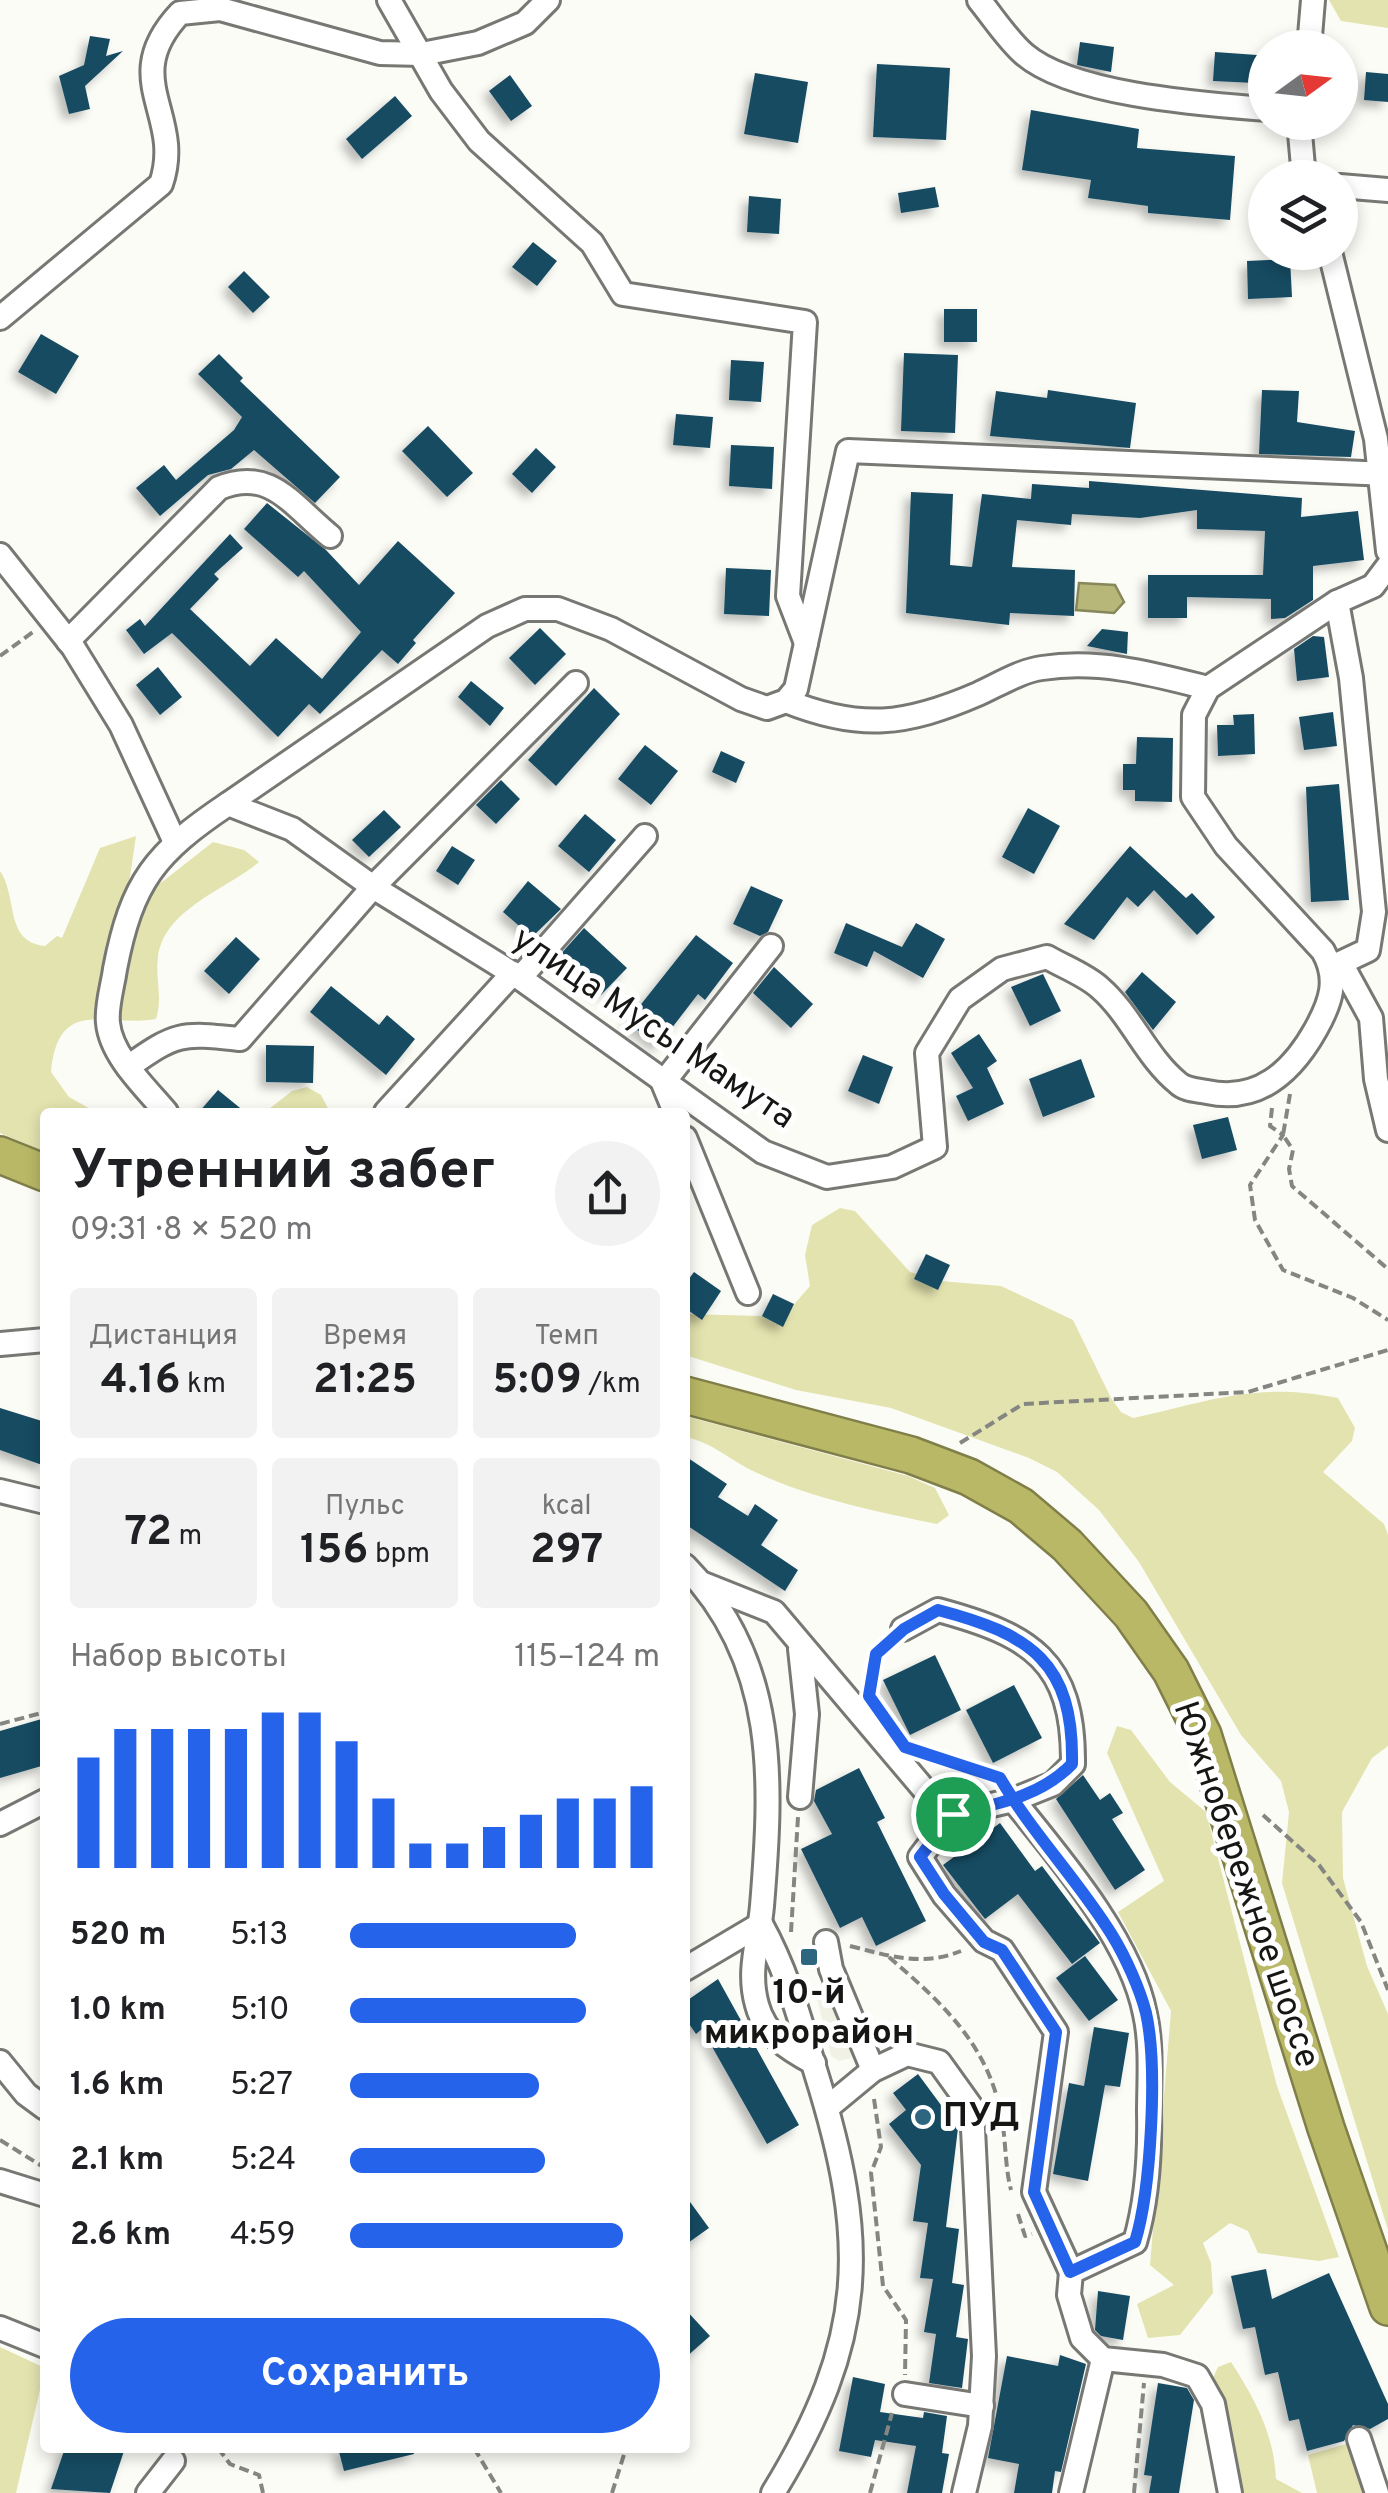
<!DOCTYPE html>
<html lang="ru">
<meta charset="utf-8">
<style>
:root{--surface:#fff;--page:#f2f2f2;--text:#202124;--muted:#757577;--accent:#2563eb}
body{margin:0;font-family:Overpass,sans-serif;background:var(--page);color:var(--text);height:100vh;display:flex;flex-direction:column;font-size:38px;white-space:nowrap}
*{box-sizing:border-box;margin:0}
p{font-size:32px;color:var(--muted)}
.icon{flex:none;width:55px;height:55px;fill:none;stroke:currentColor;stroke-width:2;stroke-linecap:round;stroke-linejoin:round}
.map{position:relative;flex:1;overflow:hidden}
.drawer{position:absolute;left:40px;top:1108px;width:650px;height:1345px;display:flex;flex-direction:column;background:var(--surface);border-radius:10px;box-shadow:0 5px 15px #0003}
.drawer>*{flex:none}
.needle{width:65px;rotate:75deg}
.buttons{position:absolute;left:1248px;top:30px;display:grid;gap:20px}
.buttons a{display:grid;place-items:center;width:110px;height:110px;border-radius:50%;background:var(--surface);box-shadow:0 5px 15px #0003;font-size:50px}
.pin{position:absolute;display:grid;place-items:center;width:85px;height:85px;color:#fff;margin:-42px;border:5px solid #fff;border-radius:50%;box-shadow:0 2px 10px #0007}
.round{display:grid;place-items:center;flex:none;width:105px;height:105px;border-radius:52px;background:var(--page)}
.headline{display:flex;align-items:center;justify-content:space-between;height:170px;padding:0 30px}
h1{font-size:55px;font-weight:700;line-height:75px}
.figures{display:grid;grid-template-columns:repeat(3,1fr);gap:15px;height:170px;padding:10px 30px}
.figures div{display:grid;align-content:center;border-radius:10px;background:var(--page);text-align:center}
.figures b{font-size:42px;font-weight:700}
.figures small{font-size:28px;font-weight:400}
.figures p{font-size:28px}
.chart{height:280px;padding:20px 30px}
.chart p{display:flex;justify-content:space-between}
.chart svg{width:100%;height:180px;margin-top:10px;stroke:var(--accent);stroke-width:6}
.button{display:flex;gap:20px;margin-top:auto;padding:20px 30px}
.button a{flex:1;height:115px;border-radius:60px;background:var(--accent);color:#fff;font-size:40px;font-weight:700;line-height:115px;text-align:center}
ul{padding:0 30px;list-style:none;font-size:32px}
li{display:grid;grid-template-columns:160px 120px 1fr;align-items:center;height:75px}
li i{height:25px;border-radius:12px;background:var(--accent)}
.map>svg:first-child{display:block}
.built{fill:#f1f2e5}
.green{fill:#e3e3af}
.water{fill:#b7b779;stroke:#87875b;stroke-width:2.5}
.building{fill:#184b62;filter:url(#shadow)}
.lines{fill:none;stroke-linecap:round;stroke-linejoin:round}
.minor-casing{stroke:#777773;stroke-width:28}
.highway-casing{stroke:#807f49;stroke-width:40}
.path{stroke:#858582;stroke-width:4;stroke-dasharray:10 5;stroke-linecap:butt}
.minor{stroke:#fff;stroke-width:22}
.highway{stroke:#b9b866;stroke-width:35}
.route-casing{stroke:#fff;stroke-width:20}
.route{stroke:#2563eb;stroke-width:12}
.poi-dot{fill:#2e6680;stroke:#fff;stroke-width:4}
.labels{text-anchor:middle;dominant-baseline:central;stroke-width:10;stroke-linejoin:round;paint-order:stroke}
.street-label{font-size:35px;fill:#161614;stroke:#fff}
.poi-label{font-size:35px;font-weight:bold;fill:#161614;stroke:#fff}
</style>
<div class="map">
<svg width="1388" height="2493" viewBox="0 0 1388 2493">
<defs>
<filter id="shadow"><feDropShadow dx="-6" dy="6" stdDeviation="5" flood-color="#0004"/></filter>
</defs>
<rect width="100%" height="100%" fill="#fcfcf7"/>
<polygon class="built" points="831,1990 849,2021 851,2058 839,2061 831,2056 816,1994"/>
<g class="green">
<polygon points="1329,0 1388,0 1388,28 1341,21"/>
<path d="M136,836L125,911L213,842L244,850L259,862C227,889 164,909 158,957C155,978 163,998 156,1019C107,1028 58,995 51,1072L69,1097L96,1112H45V1152L0,1133V871C18,897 4,942 45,946L57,936L62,938L100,848Z"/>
<polygon points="307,1087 321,1095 330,1112 265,1112 292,1091"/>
<path d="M840,1208L855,1211L910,1272L940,1281L1001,1286L1073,1320L1111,1398L1121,1412L1133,1418C1213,1400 1256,1382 1338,1398L1355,1428L1352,1441L1323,1472L1384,1524L1388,1535V1746L1372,1758L1342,1812L1343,1878L1367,1966L1388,2014V2230L1282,1883L1289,1812L1281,1781L1241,1735L1139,1562L1099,1510L1057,1472L1029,1458L891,1408L796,1390L685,1355V1314L762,1316L790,1309L810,1286L805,1255L812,1225Z"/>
<path d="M685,1416L908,1476L935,1488L949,1515L937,1524C875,1511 813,1499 755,1472C731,1461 712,1442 685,1437Z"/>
<polygon points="1117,1726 1131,1730 1170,1782 1206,1812 1277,2086 1339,2257 1319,2261 1258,2253 1248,2231 1230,2223 1203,2243 1211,2263 1213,2293 1180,2335 1148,2338 1137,2304 1174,2285 1150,2265 1171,2011 1118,1912 1164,1881 1107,1753"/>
<polygon points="0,2347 45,2368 16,2493 0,2493"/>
<path d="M1231,2362C1255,2399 1274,2434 1276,2479L1302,2493H1242L1226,2446L1221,2396L1213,2378L1218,2367Z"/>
<polygon points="1353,2442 1366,2493 1317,2493 1308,2455"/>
</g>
<polygon class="water" points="1079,583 1115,585 1124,602 1114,613 1076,610"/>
<g class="building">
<polygon points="90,36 110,39 106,56 123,51 85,86 90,109 69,114 59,76 84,65"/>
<polygon points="1080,42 1114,47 1111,72 1077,65"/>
<polygon points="1215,52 1257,55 1255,83 1213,81"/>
<polygon points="877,64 950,68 946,140 873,137"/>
<polygon points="1366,72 1388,74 1388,102 1364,100"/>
<polygon points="755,73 808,82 798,143 744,134"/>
<polygon points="510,75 532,106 511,121 489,91"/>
<polygon points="395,96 412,116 362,159 346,139"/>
<polygon points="1031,110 1139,129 1137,148 1235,156 1230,220 1148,213 1148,206 1088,198 1091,180 1022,170"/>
<polygon points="935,187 939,207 901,213 898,193"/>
<polygon points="749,196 781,199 779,234 747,232"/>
<polygon points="533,242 557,261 537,286 512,267"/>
<polygon points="1290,259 1292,297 1248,299 1247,261"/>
<polygon points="244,271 270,297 253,313 228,287"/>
<rect x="944" y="309" width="33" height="33"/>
<polygon points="41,334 79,356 56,394 18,372"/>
<polygon points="904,353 958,355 955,433 901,431"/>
<polygon points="219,354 243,378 240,381 340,477 315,503 254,450 231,469 208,475 160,516 136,488 164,465 176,480 234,430 242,417 198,374"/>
<polygon points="731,360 764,362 761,402 729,400"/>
<polygon points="1048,390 1136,403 1130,448 990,436 996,391 1047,398"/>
<polygon points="1262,390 1299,391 1297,422 1355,431 1351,457 1259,454"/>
<polygon points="676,414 713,417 710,448 673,445"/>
<polygon points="428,426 473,473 447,497 402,451"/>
<polygon points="731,445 774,447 772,489 729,486"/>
<polygon points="536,448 556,467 532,493 512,474"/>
<polygon points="1089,481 1302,498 1301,517 1358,511 1364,560 1313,566 1313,600 1285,618 1271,619 1271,599 1187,597 1187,618 1148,618 1148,575 1263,575 1265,531 1197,529 1197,510 1140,518 1072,514 1071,525 1017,520 1012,567 1075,570 1074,616 1010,613 1009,625 906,613 911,492 953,494 950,565 972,567 982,494 1031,499 1032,484 1089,488"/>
<polygon points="267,503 326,550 359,585 398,541 455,593 413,640 416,643 398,664 382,650 320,714 309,704 278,737 172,633 144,654 126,630 140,619 145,626 230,534 243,548 214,574 219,579 190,609 250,666 276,638 322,679 361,632 304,571 298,577 244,529"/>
<polygon points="726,568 771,570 769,616 724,614"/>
<polygon points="540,628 566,654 535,685 509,658"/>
<polygon points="1102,629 1128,632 1127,654 1087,646"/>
<polygon points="1313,636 1324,637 1329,677 1297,681 1294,649"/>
<polygon points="158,667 182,697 160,715 136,685"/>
<polygon points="471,681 504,708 490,726 458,697"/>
<polygon points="594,688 620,714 556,786 528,760"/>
<polygon points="1333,712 1337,746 1304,750 1299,717"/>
<polygon points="1254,714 1255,754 1218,756 1217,725 1234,725 1233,715"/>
<polygon points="1137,737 1173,738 1172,802 1135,801 1135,790 1123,790 1123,764 1136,764"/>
<polygon points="645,745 678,771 651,805 618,779"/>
<polygon points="721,751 745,762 736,783 712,772"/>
<polygon points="501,780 520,799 496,824 476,805"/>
<polygon points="1339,784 1349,900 1311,902 1306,787"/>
<polygon points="1028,808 1060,826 1034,874 1002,857"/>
<polygon points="384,810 401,827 369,857 352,840"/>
<polygon points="585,814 616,840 589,872 558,846"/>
<polygon points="452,846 475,860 458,885 436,871"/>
<polygon points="1130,846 1186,898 1192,893 1215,917 1197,935 1154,890 1138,907 1127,897 1094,940 1064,924"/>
<polygon points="528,881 561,909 532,937 503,912"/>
<polygon points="751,886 783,900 768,932 760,936 733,924"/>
<polygon points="846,923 902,947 916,923 945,939 923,978 874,951 867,967 834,953"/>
<polygon points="584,928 627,968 601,995 559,956"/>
<polygon points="696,935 733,963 705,1000 698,994 658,1046 627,1022"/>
<polygon points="236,937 260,959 229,994 204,971"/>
<polygon points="774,967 813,1004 791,1028 753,993"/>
<polygon points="1142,972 1176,1002 1153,1030 1125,992"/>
<polygon points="1043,974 1061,1011 1030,1026 1011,987"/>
<polygon points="331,986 379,1025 387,1015 415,1039 386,1075 310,1012"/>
<polygon points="979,1034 997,1061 987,1068 1004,1104 968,1121 956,1096 973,1088 951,1053"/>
<polygon points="266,1045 314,1046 313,1083 266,1082"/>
<polygon points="863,1055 893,1067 879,1104 848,1091"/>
<polygon points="1081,1059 1095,1097 1043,1117 1029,1079"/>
<polygon points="218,1090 245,1112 199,1112"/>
<polygon points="1228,1117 1237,1150 1202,1159 1193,1125"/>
<polygon points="926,1254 950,1265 938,1290 914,1279"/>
<polygon points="694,1272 721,1291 702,1320 685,1308 685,1284"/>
<polygon points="773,1294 794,1304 783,1327 762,1316"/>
<polygon points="0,1408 45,1422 45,1466 0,1450"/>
<polygon points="685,1456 727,1484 718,1497 748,1516 755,1504 778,1520 761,1545 798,1570 785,1591 685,1524"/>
<polygon points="935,1655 961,1710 910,1735 883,1680"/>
<polygon points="1014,1685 1042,1738 993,1763 966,1710"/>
<polygon points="45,1718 45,1765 0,1778 0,1731"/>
<polygon points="859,1768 885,1818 877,1822 926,1921 876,1946 862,1917 840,1928 801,1849 832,1834 814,1801 816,1790"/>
<polygon points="1083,1775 1100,1800 1110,1793 1123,1813 1112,1819 1145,1870 1115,1890 1056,1799"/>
<polygon points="1000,1823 1035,1871 1042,1866 1100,1943 1072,1964 1018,1894 985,1919 943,1865"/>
<polygon points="1085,1956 1118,2000 1089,2021 1056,1978"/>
<polygon points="718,1979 799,2125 767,2144 702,2029 696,2034 685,2018 685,2002"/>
<polygon points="1094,2027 1129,2033 1120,2087 1105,2085 1088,2181 1053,2174 1069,2083 1084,2086"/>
<polygon points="918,2074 958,2128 946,2227 959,2229 952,2283 964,2285 956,2337 968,2339 962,2388 929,2383 936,2334 924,2332 933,2279 920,2278 928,2223 913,2221 921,2165 889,2124 906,2110 893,2093"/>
<polygon points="685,2195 709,2228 685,2245"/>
<polygon points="1266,2269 1272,2299 1329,2273 1388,2404 1388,2419 1370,2429 1353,2425 1344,2441 1307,2451 1299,2419 1289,2421 1278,2372 1265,2375 1255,2327 1243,2329 1231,2276"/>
<polygon points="1098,2291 1130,2296 1123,2340 1101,2336 1095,2330"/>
<polygon points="685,2309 710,2336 685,2358"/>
<polygon points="1060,2355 1086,2364 1061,2472 1055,2471 1052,2493 1014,2493 1019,2464 988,2458 1007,2356 1058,2366"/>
<polygon points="853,2377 885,2384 880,2412 923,2418 924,2412 947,2416 942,2453 949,2454 942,2493 907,2493 916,2446 875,2440 871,2457 839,2451"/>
<polygon points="1158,2383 1187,2388 1194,2400 1179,2493 1149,2493 1152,2476 1144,2475"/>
<polygon points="65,2448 125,2448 110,2493 51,2489"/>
<polygon points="338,2448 413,2448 414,2454 344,2471"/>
</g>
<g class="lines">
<defs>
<g id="minor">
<polyline points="389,0 441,91 479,141 592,243 623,294 805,322 788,596 806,643"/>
<path d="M979,0C993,17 1007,39 1024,54C1071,95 1203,104 1265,109"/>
<polyline points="1309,48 1313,0"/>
<polyline points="1299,122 1304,178"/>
<polyline points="1340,186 1388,190"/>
<polyline points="1330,252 1376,439 1388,551"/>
<path d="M0,318L161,184C185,114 117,80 180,13L220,9L380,53L422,54L478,43L525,23L548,0"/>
<polyline points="0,555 73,647 121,725 174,840"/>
<path d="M68,641L219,488C270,467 291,504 330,536"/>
<path d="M786,701C861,731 906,725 978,694C998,685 1020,671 1042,668C1099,659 1153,674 1208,688"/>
<polyline points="228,804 487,626 525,609 558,609 611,629 741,699 767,708 786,701 796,689 848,451 1388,474"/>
<polyline points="1341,963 1371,1018 1376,1079 1388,1130"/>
<polyline points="1332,967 1368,950 1374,912 1351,678 1337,602"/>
<polyline points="520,978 645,836"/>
<path d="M128,1067C177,1032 181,1033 240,1039L373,887L576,683"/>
<path d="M166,1112C146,1088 111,1056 108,1023C106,1006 113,985 115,969C132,881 155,853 228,804L292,829L373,887L520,978L763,1152L827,1177L892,1167L935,1147L927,1053L960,999L1002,969L1047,957C1064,967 1086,975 1100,988C1131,1015 1146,1057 1178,1083C1185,1090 1197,1090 1207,1092C1258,1103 1292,1072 1316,1029C1331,1002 1339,979 1323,951L1226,846L1193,797L1194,715L1208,688L1337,602L1373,586L1388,566"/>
<polyline points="386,1112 513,973"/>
<polyline points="675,1112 663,1083 771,946"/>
<polyline points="685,1138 748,1293"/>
<polyline points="0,1344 45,1340"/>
<polyline points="0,1491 45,1502"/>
<path d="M685,1566C779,1662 772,1783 762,1906C759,1941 747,1970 757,2005C765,2035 788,2049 814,2063"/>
<path d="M701,1583L774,1612L939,1807L953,1814L1013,1800C1059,1857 1131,1940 1145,2014C1152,2045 1149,2082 1149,2113C1150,2157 1147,2201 1135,2242L1071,2272L1069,2295L1082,2338L1103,2359L1163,2365L1197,2376L1213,2404L1230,2493"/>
<path d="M903,1629L938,1610C1030,1635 1074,1660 1073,1764L1053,1784L1013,1800"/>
<polyline points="800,1797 807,1714 800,1649"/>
<polyline points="953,1814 920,1857 944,1895 984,1941 1002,1950 1056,2032 1034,2192 1071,2272"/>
<polyline points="0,1824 45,1801"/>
<path d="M761,1924C788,1973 800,2020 816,2073C869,2242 867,2340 773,2493"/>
<polyline points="826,1942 831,1969 873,2070"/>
<polyline points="685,1969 761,1924"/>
<polyline points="0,2062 26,2094 45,2108"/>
<polyline points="827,2108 873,2070 907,2054 939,2062 972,2108 984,2356 980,2426 964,2493"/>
<polyline points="0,2181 45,2195"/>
<polyline points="0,2328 45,2346"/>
<polyline points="905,2394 982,2406"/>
<polyline points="1359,2439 1377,2493"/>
<polyline points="148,2493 173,2461"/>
<polyline points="1071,2493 1103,2359"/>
</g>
<g id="highway">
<polyline points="0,1155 45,1173"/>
<polyline points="685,1395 911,1455 969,1477 1021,1506 1067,1545 1131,1614 1171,1671 1203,1735 1326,2128 1388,2307"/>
</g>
</defs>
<use href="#minor" class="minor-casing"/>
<use href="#highway" class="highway-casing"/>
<g class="path">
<polyline points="0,656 33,632"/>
<polyline points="1290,1094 1283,1135 1293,1150 1289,1169 1292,1186 1388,1269"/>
<polyline points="1272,1108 1270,1126 1283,1135 1250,1185 1255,1220 1283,1270 1353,1298 1388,1320"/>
<polyline points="960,1443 1023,1404 1248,1392 1388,1350"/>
<polyline points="45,1597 45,1675"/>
<polyline points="870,1689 876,1654 887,1644"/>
<polyline points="0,1724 45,1712"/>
<polyline points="924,1754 1000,1779"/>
<polyline points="1263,1815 1319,1865 1361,1922 1388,1990"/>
<polyline points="791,1932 798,1817"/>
<path d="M850,1946C890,1956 922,1967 961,1951"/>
<path d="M889,1957C943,2004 990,2046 1002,2120C1006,2143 1005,2167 1011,2190"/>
<polyline points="874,2099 881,2147 871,2173 883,2286 906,2320 905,2375"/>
<polyline points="0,2140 45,2168"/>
<polyline points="1018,2214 1025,2236 1032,2234"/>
<polyline points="218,2448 230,2464 259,2475 263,2493"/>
<polyline points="474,2448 501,2493"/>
<polyline points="612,2493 626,2448"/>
<polyline points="870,2493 892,2413"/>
<polyline points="1134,2493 1144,2383"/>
</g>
<use href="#minor" class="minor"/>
<use href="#highway" class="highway"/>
</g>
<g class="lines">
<defs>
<path id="route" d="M953,1814L920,1857L944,1894L984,1942L1002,1950L1056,2032L1034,2192L1070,2272L1135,2242C1151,2190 1158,2066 1146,2013C1140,1989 1125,1956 1112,1935C1078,1880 1032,1833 1000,1778L905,1747L869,1696L876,1654L904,1629L938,1610C1030,1634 1074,1662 1072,1764C1040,1797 997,1804 953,1814"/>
</defs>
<use href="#route" class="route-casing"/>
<use href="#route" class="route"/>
</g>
<g class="poi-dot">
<rect x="799" y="1947" width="20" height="20" rx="5"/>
<circle cx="923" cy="2117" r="10"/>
</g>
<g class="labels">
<g class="street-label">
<text transform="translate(653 1029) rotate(34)">улица Мусы Мамута</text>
<text transform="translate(1245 1885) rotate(71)">Южнобережное шоссе</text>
</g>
<g class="poi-label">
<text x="809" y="1994">10-й<tspan x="809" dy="40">микрорайон</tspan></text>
<text x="943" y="2117" text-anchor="start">ПУД</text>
</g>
</g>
</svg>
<div class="buttons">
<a><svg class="needle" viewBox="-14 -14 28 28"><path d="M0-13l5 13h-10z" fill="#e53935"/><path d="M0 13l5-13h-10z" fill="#757577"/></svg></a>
<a><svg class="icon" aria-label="layers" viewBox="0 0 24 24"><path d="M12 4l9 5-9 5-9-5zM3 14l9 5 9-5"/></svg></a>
</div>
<div class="pin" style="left:953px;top:1814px;background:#1e9e55"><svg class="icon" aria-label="arrive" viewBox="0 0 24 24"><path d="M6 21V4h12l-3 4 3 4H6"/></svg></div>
<section class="drawer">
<div class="headline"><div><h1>Утренний забег</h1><p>09:31 · 8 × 520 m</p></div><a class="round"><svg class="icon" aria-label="share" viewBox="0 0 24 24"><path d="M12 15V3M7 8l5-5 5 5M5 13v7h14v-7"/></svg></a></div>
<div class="figures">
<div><p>Дистанция</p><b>4.16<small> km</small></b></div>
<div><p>Время</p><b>21:25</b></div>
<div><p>Темп</p><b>5:09<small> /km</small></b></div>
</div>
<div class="figures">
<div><b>72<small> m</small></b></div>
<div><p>Пульс</p><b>156<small> bpm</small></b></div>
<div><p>kcal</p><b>297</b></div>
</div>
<div class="chart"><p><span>Набор высоты</span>115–124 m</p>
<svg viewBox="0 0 160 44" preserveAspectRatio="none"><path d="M5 44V17M15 44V10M25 44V10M35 44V10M45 44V10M55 44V6M65 44V6M75 44V13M85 44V27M95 44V38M105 44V38M115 44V34M125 44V31M135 44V27M145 44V27M155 44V24"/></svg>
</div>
<ul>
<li><b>520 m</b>5:13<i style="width:73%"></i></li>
<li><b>1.0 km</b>5:10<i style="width:76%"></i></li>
<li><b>1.6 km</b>5:27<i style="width:61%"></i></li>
<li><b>2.1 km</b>5:24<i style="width:63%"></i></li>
<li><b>2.6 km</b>4:59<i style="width:88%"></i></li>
</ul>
<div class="button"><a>Сохранить</a></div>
</section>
</div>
